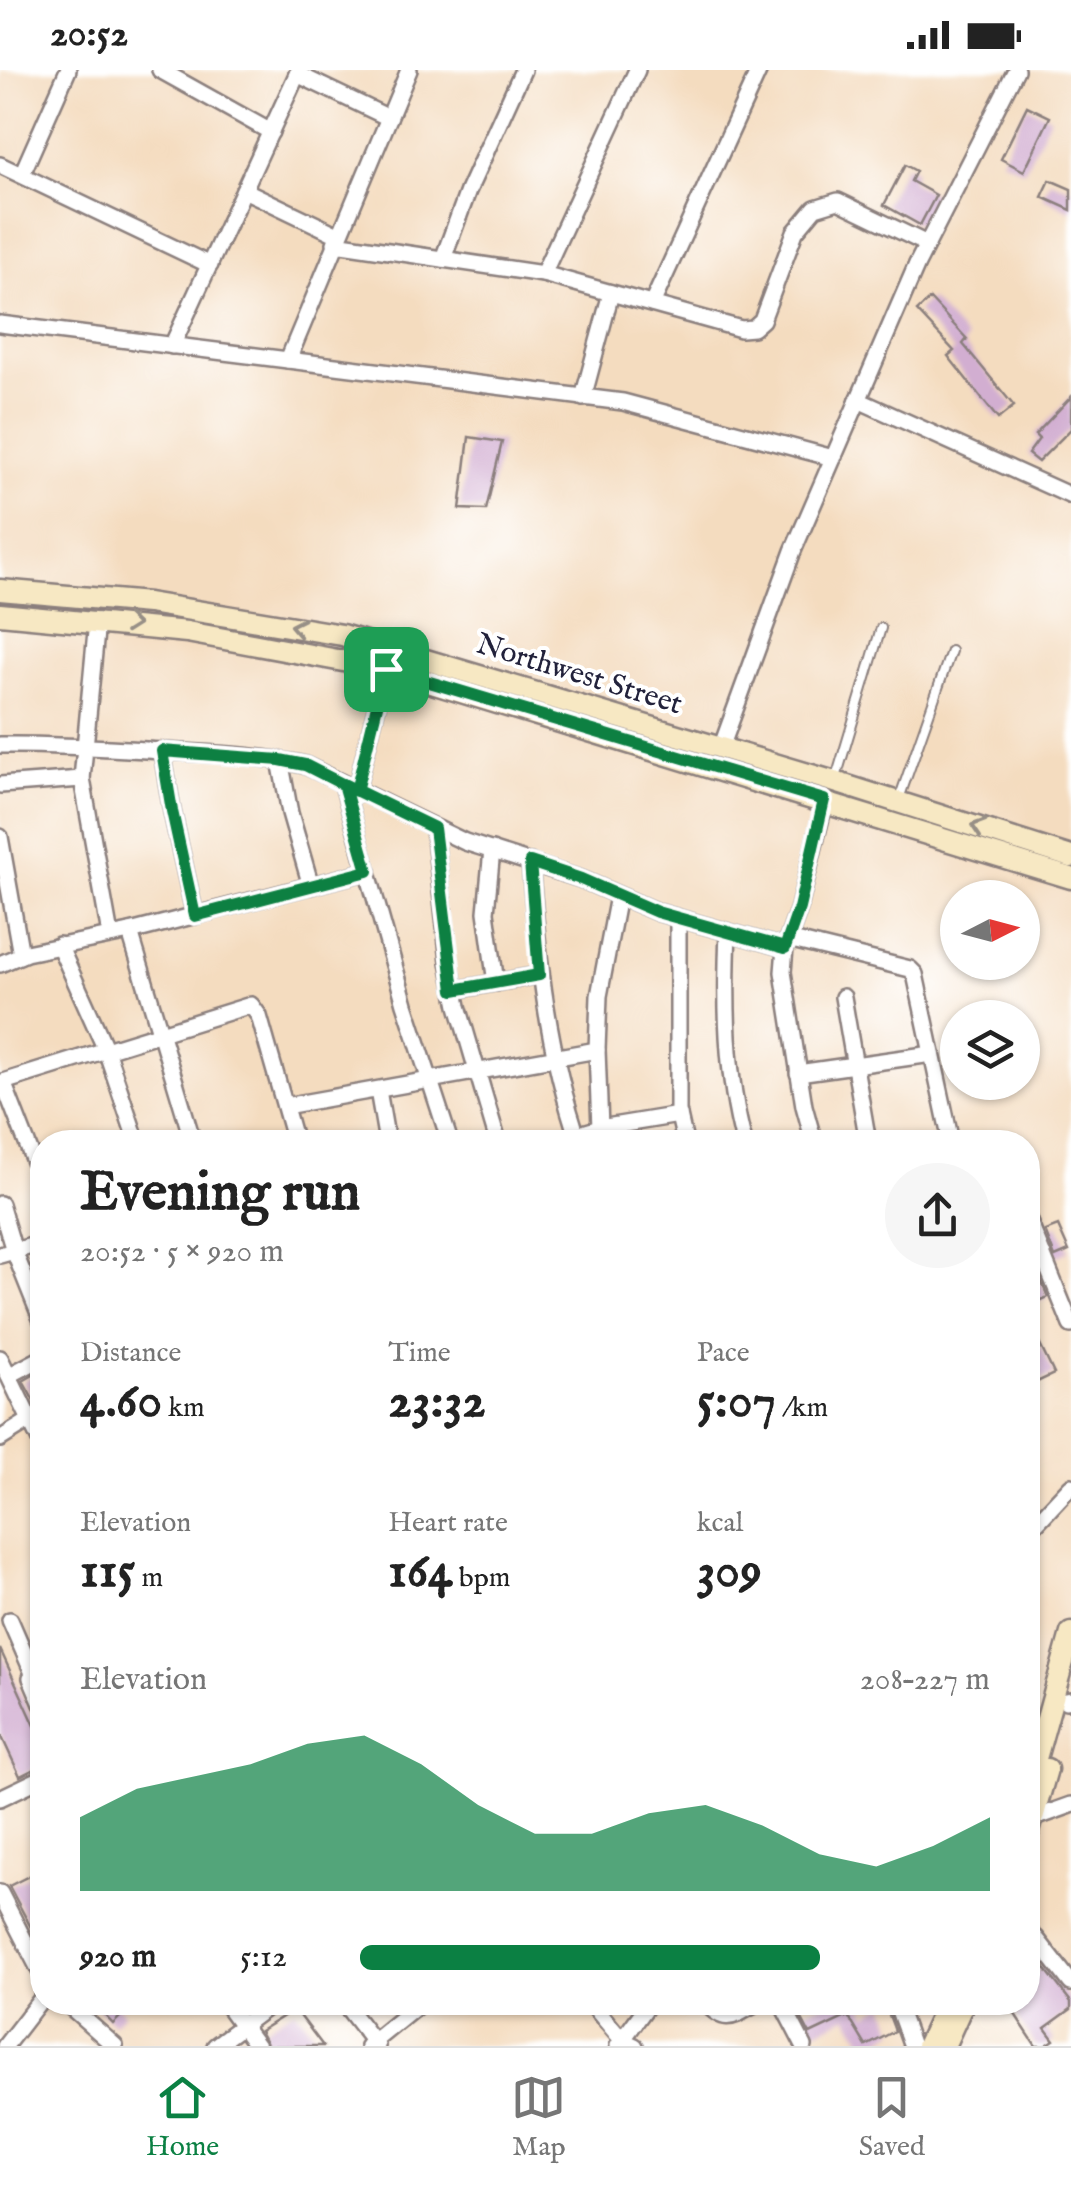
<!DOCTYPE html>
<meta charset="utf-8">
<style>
:root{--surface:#fff;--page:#f6f6f6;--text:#222;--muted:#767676;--line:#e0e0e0;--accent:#0b8043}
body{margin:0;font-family:"IM FELL English",serif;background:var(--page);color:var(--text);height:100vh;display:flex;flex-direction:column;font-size:38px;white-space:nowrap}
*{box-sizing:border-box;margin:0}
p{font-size:32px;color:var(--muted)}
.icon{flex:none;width:55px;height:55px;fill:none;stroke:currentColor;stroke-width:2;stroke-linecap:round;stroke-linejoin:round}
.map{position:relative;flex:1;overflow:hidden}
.sheet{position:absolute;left:30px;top:1060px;width:1010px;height:885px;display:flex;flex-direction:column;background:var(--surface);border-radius:40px;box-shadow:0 2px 8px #0004}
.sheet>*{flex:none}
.needle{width:65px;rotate:84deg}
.fabs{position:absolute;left:940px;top:810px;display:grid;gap:20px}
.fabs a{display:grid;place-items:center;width:100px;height:100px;border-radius:50%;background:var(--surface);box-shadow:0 2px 8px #0004;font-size:50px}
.pin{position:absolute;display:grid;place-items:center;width:85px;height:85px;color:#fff;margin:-42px;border-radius:20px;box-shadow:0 5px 15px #0006}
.round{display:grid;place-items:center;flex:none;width:105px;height:105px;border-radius:52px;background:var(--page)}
.head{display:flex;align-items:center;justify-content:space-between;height:170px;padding:0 50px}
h1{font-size:55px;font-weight:700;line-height:75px}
.figures{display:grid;grid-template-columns:repeat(3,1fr);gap:15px;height:170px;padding:10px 50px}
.figures div{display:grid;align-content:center}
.figures b{font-size:50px;font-weight:700}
.figures small{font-size:28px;font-weight:400}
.figures p{font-size:28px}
.chart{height:280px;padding:20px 50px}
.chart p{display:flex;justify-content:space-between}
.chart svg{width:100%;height:180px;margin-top:10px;fill:var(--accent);opacity:.7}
ul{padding:0 50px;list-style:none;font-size:32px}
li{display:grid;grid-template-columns:160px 120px 1fr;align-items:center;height:75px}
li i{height:25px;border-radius:12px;background:var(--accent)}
.status{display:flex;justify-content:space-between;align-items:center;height:70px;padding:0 50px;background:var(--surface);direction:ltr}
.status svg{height:28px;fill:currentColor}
.tab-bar{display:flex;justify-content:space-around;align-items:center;height:140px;border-top:2px solid var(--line);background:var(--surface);font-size:28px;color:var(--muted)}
.tab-bar a{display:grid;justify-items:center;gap:5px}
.tab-bar .selected{color:var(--accent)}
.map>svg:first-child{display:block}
.building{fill:#d2aed1}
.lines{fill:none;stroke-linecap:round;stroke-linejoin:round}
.lane-casing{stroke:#8b7f7d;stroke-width:12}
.street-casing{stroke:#8b7f7d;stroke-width:20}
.secondary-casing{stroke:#8b7f7d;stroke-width:25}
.lane{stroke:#fff;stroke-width:8}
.street{stroke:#fff;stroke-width:15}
.secondary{stroke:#f7e8c3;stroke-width:20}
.oneway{stroke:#978f86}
.route-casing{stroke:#fff;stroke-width:20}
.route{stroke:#0b8043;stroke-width:12}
.labels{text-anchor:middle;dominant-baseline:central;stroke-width:8;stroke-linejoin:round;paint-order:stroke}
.street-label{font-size:30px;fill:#22223b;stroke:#fff}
</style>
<div class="status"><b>20:52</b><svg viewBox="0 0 49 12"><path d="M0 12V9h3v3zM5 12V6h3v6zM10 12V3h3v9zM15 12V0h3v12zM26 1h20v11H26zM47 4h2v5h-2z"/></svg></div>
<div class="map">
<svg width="1071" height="1976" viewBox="0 0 1071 1976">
<rect width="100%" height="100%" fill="#fff"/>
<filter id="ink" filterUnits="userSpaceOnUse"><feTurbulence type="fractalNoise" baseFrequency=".01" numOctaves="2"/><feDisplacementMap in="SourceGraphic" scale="20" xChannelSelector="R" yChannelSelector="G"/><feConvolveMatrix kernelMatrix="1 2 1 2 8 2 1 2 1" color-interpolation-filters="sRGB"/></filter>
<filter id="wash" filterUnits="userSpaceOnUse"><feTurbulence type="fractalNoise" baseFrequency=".0048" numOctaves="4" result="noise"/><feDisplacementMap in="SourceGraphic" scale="40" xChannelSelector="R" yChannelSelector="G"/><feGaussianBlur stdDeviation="2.25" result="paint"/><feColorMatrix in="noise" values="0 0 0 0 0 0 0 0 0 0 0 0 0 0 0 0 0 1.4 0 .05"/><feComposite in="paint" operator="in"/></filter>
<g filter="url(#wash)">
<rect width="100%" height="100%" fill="#f4dcbf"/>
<g id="blocks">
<g class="building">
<polygon points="1027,36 1050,47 1024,101 1001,89"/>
<polygon points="905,95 916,101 911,111 936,125 920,155 884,135"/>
<polygon points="1050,110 1071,119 1071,140 1042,127"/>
<polygon points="930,229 967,269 963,274 1014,336 998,349 948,286 954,281 917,241"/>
<polygon points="1071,327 1071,359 1038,392 1028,384 1039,369 1035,365"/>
<polygon points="469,367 502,372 486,440 460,439"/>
<polygon points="1058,1156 1069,1181 1055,1187 1045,1161"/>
<polygon points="1036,1199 1048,1227 1028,1236 1028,1202"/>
<polygon points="1028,1250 1054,1304 1037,1312 1028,1292"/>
<polygon points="42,1300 42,1346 23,1311"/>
<polygon points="0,1579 42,1671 42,1695 20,1706 0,1663"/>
<polygon points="35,1803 42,1817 42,1878 9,1816"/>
<polygon points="1043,1896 1071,1932 1071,1939 1045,1958 1054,1970 1045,1976 1036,1976 1007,1932 1028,1932 1028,1907"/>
<polygon points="92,1932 114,1932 124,1943 113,1954"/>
<polygon points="828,1932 861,1932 868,1944 885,1934 895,1961 866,1976 848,1946 810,1964 799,1943"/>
<polygon points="295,1939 323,1976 268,1976 260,1961"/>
</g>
</g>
</g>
<g filter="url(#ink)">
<use href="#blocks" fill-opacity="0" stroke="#8b7f7d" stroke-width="2.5"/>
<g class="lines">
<defs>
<g id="lane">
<polyline points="836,708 881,558"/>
<polyline points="898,732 951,581"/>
</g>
<g id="street">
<polyline points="160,0 271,62"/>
<polyline points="297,4 389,48"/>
<polyline points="0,95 210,195"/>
<polyline points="22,104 68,0"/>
<polyline points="244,120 338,165"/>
<polyline points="335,173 543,204 741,259 753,258 762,250 795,162 815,138 838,131 927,174"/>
<polyline points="443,189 468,121 523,0"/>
<polyline points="543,204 637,0"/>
<polyline points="652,234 759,0"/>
<polyline points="0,254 623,332 833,388"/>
<polyline points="172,276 299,0"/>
<polyline points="288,290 409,0"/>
<polyline points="583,328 611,223"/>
<polyline points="858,330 1071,426"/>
<polyline points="97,551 82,709 110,865"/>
<path d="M0,675C55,674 110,678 165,681C212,684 259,685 305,695L465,772L581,809L657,842L785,878"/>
<polyline points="721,678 793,481 917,194 1016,0"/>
<polyline points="162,681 172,741 195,846"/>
<polyline points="280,690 290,743 311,816"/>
<polyline points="343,714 405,934 450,1072"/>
<polyline points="0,715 82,709"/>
<polyline points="356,721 386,599"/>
<polyline points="434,759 449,892 458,936 498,1072"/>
<polyline points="0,767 21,885"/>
<polyline points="492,780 486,842 496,913"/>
<path d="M530,792C538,889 547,979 579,1072"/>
<polyline points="678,848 678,1041 685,1072"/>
<polyline points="130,862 193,1072"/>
<path d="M728,862C725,931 726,1006 744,1072"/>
<polyline points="788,869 910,899 915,904 951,1072"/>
<polyline points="59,875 106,980 137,1072"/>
<polyline points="0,894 26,883 130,862 368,801"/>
<polyline points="455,920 539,905"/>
<polyline points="843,927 868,1072"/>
<polyline points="798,1003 932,984"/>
<polyline points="3,1012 42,1112"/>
<polyline points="0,1013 251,935 259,946 295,1072"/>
<polyline points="378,1020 387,1072"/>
<polyline points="285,1036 597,980"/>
<polyline points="600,1058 597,980 599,926 618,826"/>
<polyline points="576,1065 600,1058 679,1045"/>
<polyline points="814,1072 804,1036 783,902 785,878 799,838 825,731"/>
<polyline points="0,1134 14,1181 42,1251"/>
<polyline points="1028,1149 1071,1255"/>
<polyline points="0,1185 42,1173"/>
<polyline points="0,1288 42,1375"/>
<polyline points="10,1305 42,1288"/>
<polyline points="0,1369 32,1349"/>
<polyline points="1028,1462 1071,1416"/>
<polyline points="10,1550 33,1603"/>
<polyline points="39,1601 31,1608 42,1634"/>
<polyline points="1066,1631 1071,1630"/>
<polyline points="0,1728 42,1708"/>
<polyline points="1032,1749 1071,1735"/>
<polyline points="0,1823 42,1905"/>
<polyline points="1028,1862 1036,1868 1071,1913"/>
<polyline points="65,1932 115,1976"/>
<polyline points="225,1932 257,1976"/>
<polyline points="343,1932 377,1976"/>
<polyline points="590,1932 622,1970 635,1976"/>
<path d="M705,1932C727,1957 734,1945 760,1932"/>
<polyline points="781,1932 804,1976"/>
<polyline points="896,1932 912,1976"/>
<polyline points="5,1976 42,1928"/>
<polyline points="215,1976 274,1932"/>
<polyline points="368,1976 422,1932"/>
<polyline points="618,1976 650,1932"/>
</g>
<g id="secondary">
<polyline points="0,520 148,533 342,565 835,712 1071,787"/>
<polyline points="0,544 187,562 386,599 1071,808"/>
<polyline points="1028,1717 1071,1563"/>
<polyline points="1028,1765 1047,1699"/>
<polyline points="927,1976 948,1932"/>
<polyline points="944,1976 964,1932"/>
</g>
</defs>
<use href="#lane" class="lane-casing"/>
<use href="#street" class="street-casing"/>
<use href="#secondary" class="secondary-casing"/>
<use href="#lane" class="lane"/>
<use href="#street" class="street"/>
<use href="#secondary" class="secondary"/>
</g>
<defs><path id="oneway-chevron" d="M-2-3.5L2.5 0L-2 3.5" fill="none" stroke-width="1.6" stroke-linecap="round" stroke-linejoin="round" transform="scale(2.5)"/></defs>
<g class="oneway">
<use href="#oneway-chevron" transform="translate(132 554) rotate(6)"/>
<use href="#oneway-chevron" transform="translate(297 557) rotate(-169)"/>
<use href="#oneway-chevron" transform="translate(978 757) rotate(-162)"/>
</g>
</g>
<g class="lines" filter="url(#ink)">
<defs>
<polyline id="route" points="386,599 356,721 305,695 280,690 162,681 172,741 195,846 368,801 343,714 434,758 454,920 539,905 530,792 581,809 657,842 785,878 799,838 824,730 386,599"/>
</defs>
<use href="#route" class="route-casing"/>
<use href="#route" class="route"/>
</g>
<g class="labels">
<g class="street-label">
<text transform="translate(579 605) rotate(17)">Northwest Street</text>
</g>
</g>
</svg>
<div class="fabs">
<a><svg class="needle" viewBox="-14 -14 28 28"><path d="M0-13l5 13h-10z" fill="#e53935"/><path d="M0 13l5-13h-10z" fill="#767676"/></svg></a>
<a><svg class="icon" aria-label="layers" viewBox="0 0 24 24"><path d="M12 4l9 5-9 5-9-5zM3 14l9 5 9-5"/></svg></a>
</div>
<div class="pin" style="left:386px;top:599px;background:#1e9e55"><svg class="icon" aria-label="arrive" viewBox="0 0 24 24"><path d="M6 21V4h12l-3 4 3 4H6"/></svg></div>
<section class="sheet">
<div class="head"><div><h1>Evening run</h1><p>20:52 · 5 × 920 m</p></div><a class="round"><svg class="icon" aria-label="share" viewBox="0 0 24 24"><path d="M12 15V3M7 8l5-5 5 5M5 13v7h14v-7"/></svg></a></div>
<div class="figures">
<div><p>Distance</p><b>4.60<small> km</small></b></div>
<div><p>Time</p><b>23:32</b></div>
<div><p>Pace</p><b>5:07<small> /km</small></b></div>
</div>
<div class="figures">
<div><p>Elevation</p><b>115<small> m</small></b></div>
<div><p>Heart rate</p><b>164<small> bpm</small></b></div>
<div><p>kcal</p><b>309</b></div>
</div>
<div class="chart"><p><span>Elevation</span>208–227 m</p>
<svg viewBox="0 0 160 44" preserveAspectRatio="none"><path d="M0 44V26L10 19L20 16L30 13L40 8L50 6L60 13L70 23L80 30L90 30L100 25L110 23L120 28L130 35L140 38L150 33L160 26V44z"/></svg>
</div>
<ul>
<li><b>920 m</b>5:12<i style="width:73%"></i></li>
</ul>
</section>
</div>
<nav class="tab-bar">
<a class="selected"><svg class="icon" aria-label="home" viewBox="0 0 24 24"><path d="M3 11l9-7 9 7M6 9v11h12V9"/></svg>Home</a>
<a><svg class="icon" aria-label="map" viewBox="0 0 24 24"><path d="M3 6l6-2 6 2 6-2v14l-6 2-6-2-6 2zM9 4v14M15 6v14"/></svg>Map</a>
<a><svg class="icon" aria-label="saved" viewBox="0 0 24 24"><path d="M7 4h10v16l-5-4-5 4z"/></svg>Saved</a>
</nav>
